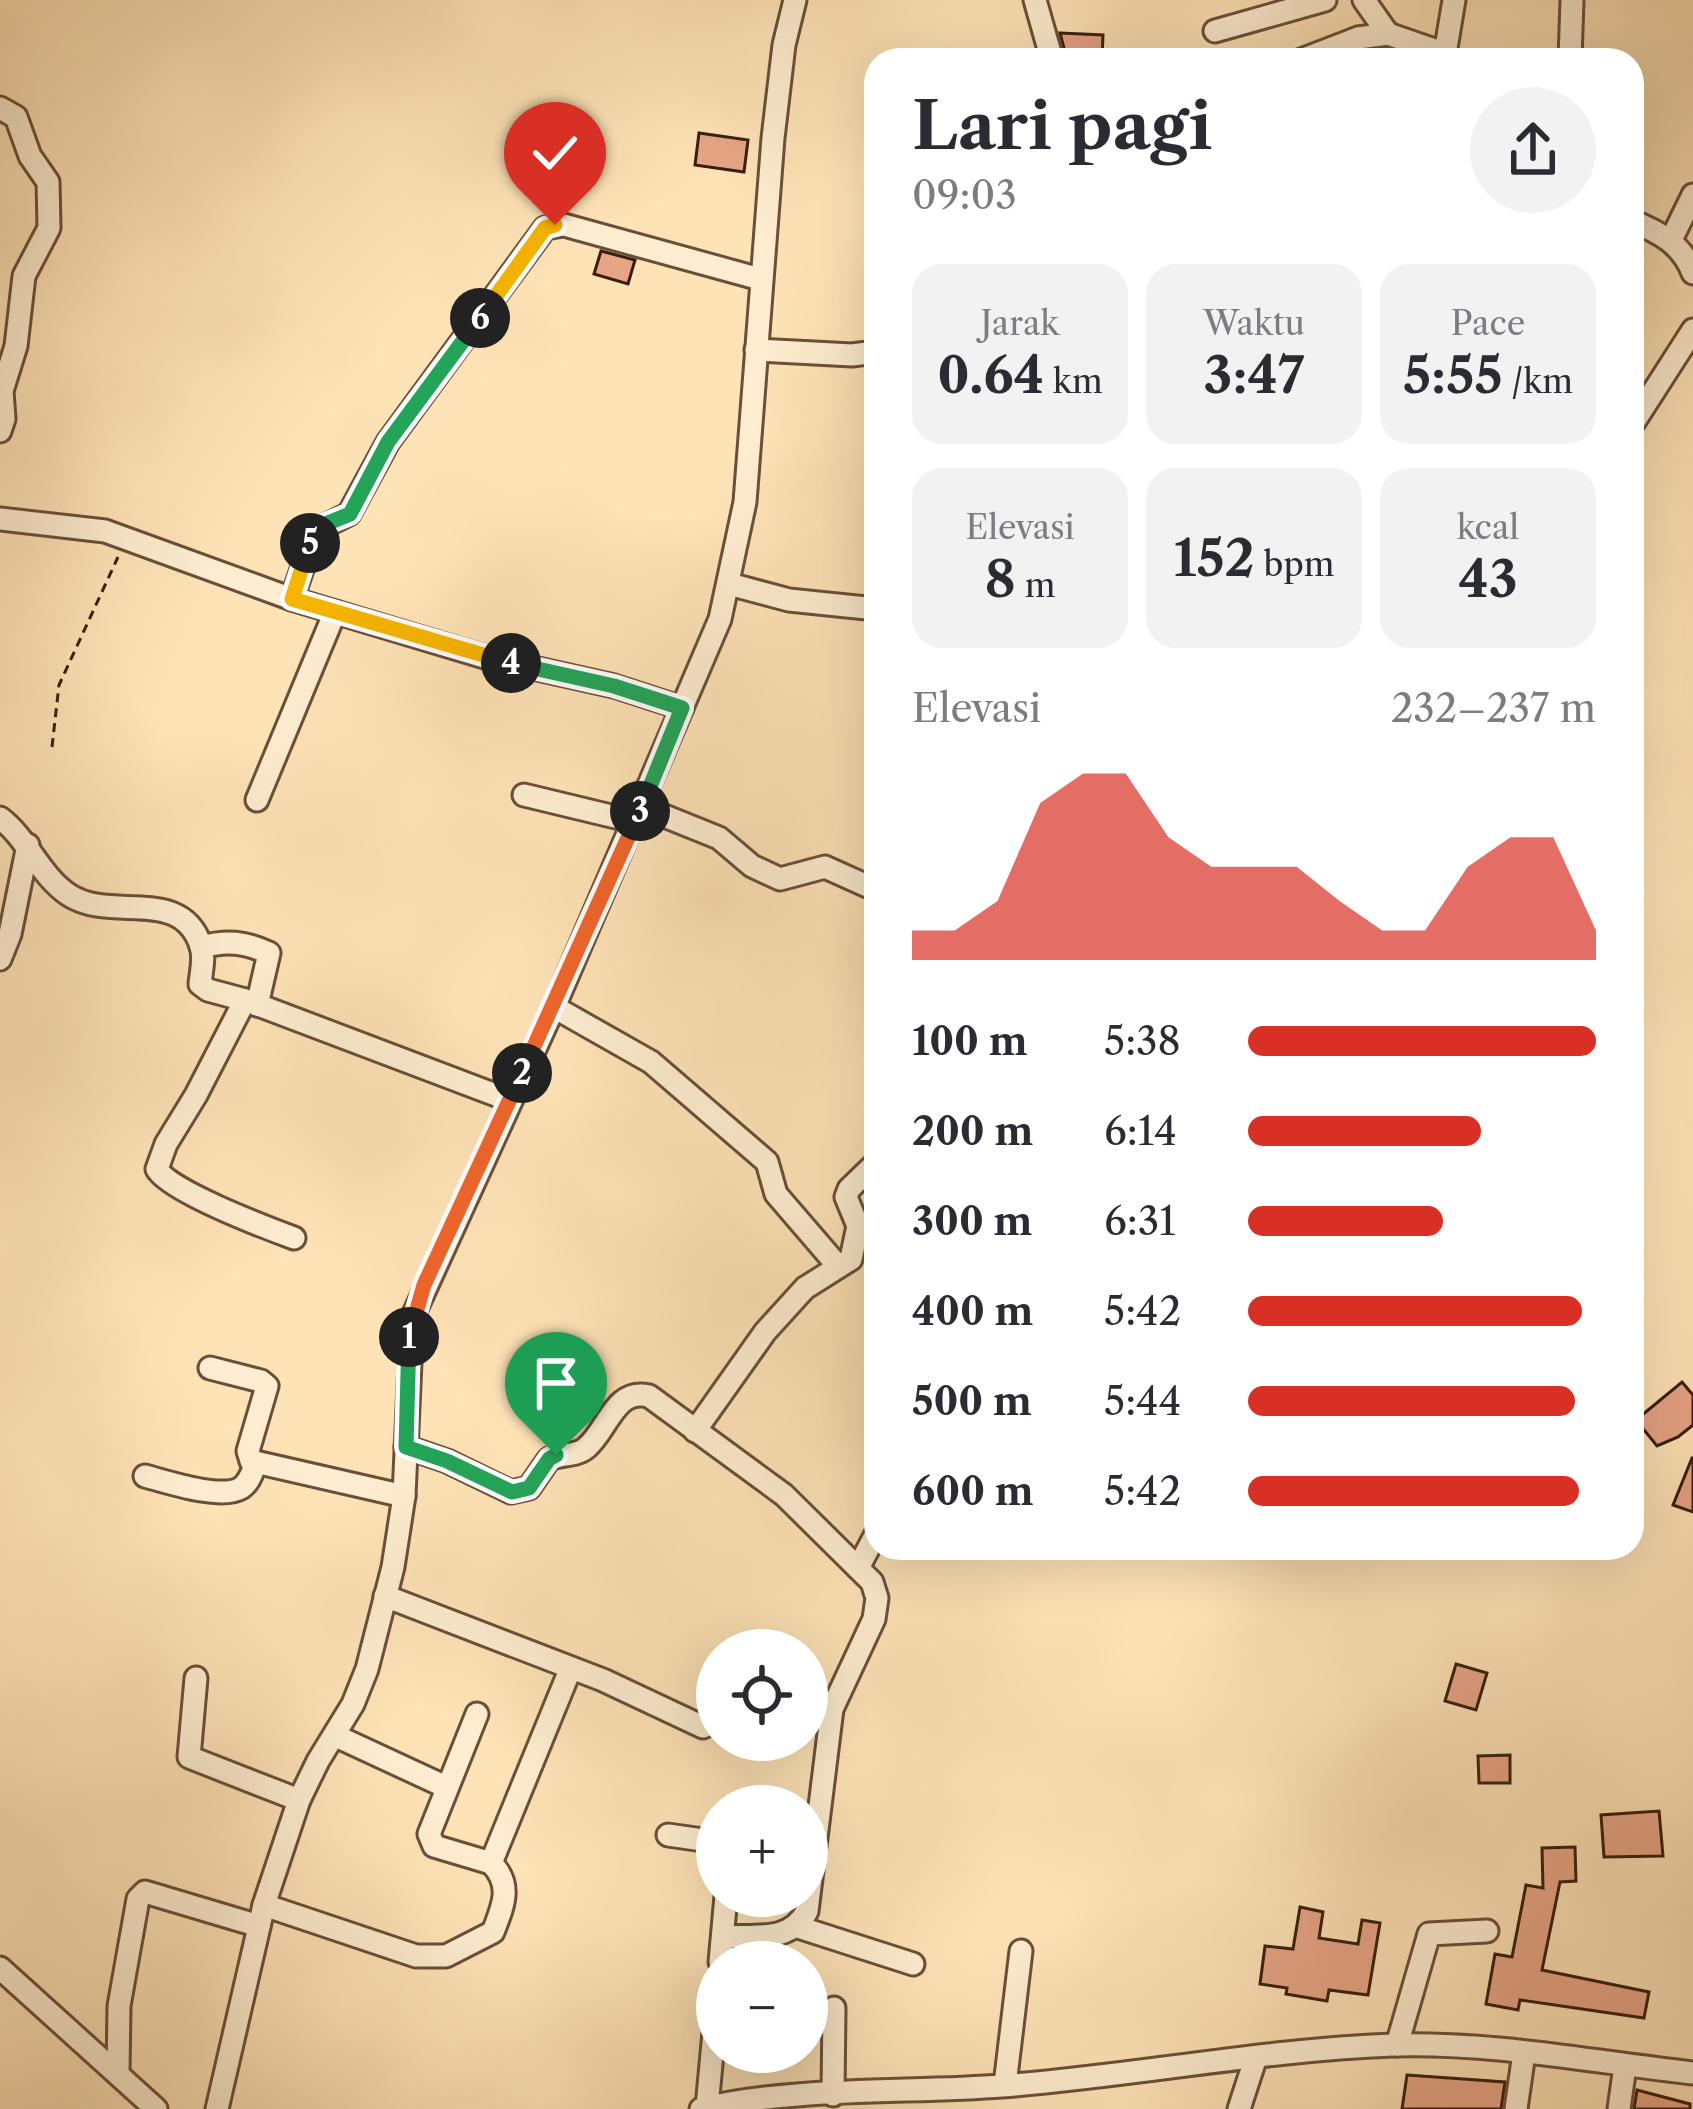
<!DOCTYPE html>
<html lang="id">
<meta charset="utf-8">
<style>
:root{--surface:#fff;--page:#f2f2f3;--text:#2b2b33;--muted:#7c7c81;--accent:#d93025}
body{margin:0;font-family:"Libre Caslon Text",serif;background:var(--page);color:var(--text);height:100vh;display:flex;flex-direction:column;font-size:45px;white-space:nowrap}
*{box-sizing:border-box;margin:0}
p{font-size:39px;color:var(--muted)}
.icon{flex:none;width:66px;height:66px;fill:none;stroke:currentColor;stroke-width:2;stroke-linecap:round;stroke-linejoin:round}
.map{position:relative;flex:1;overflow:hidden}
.details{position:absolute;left:864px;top:48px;width:780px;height:1512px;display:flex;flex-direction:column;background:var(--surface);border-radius:36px;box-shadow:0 12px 48px #0002}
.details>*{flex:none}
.fabs{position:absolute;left:696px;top:1629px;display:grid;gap:24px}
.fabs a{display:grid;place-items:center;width:132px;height:132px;border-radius:50%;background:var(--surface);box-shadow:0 12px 48px #0002;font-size:60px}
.pin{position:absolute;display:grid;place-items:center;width:102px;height:102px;color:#fff;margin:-123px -51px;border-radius:50% 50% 50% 0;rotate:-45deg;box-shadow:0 0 12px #0007}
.pin .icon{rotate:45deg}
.km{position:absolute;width:60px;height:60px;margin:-30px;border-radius:50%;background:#222;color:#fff;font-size:33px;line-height:60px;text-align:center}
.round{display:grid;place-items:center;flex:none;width:126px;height:126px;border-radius:63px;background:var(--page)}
.summary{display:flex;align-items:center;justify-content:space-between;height:204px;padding:0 48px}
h1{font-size:66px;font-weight:700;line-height:90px}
.stats{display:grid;grid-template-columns:repeat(3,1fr);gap:18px;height:204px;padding:12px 48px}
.stats div{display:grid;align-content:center;border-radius:30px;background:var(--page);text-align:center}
.stats b{font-size:51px;font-weight:700}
.stats small{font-size:33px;font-weight:400}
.stats p{font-size:33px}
.chart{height:336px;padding:24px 48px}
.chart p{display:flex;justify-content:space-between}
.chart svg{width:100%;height:216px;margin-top:12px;fill:var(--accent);opacity:.7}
ul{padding:0 48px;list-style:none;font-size:39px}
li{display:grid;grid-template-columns:192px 144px 1fr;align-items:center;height:90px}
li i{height:30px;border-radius:15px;background:var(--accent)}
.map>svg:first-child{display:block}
.building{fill:#e7a586;stroke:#381e0d;stroke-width:3}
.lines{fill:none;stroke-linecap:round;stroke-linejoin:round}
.minor-casing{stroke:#6a4f38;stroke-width:27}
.path{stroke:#381e0d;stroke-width:3;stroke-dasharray:9 6;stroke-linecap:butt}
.minor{stroke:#feedd0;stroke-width:21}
.split-1-casing{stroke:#fff;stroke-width:24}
.split-2-casing{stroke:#fff;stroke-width:24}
.split-3-casing{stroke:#fff;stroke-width:24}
.split-4-casing{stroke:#fff;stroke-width:24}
.split-5-casing{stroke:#fff;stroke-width:24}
.split-6-casing{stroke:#fff;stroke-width:24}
.split-7-casing{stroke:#fff;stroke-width:24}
.split-1{stroke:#22a559;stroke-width:15}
.split-2{stroke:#f0652b;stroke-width:15}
.split-3{stroke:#f0652b;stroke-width:15}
.split-4{stroke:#22a559;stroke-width:15}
.split-5{stroke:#f5b400;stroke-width:15}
.split-6{stroke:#22a559;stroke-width:15}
.split-7{stroke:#f5b400;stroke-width:15}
</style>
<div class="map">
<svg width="1693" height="2109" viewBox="0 0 1693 2109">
<rect width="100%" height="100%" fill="#fee3b7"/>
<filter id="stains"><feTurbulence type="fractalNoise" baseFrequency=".00167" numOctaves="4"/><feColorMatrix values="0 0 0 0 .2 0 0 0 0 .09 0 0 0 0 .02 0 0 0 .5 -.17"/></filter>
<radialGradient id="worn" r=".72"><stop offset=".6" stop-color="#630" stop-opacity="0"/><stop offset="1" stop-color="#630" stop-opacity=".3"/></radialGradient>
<g class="building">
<polygon points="1060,33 1103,35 1102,60 1067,60"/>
<polygon points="699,133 748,140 744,172 695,165"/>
<polygon points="601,251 635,260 628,284 594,274"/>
<polygon points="1682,1382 1693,1395 1693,1425 1678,1437 1657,1446 1636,1420"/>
<polygon points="1692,1458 1693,1458 1693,1512 1673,1505"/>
<polygon points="1456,1664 1487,1673 1476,1710 1445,1701"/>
<polygon points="1510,1755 1510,1783 1479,1783 1478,1756"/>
<polygon points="1659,1811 1663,1856 1604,1857 1601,1815"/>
<polygon points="1575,1847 1576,1881 1560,1882 1542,1970 1649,1992 1644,2018 1520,2000 1518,2010 1486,2004 1495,1954 1512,1957 1526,1885 1543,1888 1542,1848"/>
<polygon points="1300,1907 1323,1912 1319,1938 1358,1944 1362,1920 1380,1923 1368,1995 1329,1990 1327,2001 1286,1994 1287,1988 1260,1984 1265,1946 1293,1949"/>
<polygon points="1407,2075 1505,2082 1501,2109 1402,2109"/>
<polygon points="1637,2090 1690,2104 1690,2109 1634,2109"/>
</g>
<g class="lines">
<defs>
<g id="minor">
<polyline points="1035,0 1052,60"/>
<polyline points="1364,0 1388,34"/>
<polyline points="1215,31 1325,0"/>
<polyline points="1301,60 1358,38 1388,34 1443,53"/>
<polyline points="1444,60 1454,0"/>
<polyline points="1570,60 1572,0"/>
<polyline points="0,108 16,117 30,156 48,182 49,228 24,276 16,346 2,391 4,419 0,431"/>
<path d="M1632,221C1659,232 1682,244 1693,273"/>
<polyline points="1671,240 1693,195"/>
<polyline points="756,350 852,355 876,352"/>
<polyline points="1632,425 1693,330"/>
<polyline points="0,519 105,531 292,599 488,658 614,686 682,708"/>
<polyline points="729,584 789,600 876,609"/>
<polyline points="292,599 315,531 349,514 388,442 545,228 564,225 760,279"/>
<polyline points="524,795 636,822"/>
<polyline points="257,800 335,612"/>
<polyline points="642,807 719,838 752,866 780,879 825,867 876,890"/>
<path d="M0,818C28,839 39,875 69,895C112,923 181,885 201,946C205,958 201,972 200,984L208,990L245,1000L509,1100"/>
<path d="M201,947C227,940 245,942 269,953L257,1005"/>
<polyline points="0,959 10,934 28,845"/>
<path d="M245,1000L196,1095L166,1144L157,1169C169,1191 267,1228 294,1238"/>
<polyline points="554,1007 651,1062 767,1162 776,1194 838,1266"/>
<polyline points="210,1368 261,1381 267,1386 248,1451 251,1461 404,1496"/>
<polyline points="695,1431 765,1332 805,1288 851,1259 858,1226 846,1197 849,1189 876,1163"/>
<path d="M406,1447L447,1461L511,1492L529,1488L549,1459C560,1454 577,1456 586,1448C608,1430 614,1388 649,1396L784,1495L872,1582L877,1598L874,1619L832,1709L807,1911C790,1943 756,1935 723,1937"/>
<path d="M145,1476C167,1482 221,1500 241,1488C250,1482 252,1472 256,1463"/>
<polyline points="858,1568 876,1534"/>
<polyline points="385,1596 603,1680 703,1727 717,1720"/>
<polyline points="196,1678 189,1757 299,1800"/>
<polyline points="336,1736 446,1787"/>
<polyline points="668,1835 717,1842"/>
<polyline points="491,1863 570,1670"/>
<path d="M264,1905L416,1956H446L493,1932C503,1906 513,1885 491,1863L434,1846L429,1834L477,1714"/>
<polyline points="798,1927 913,1964"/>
<polyline points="720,1962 726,1896"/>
<polyline points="0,1968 156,2109"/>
<polyline points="1397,2045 1429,1934 1487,1931"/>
<polyline points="118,2072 119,2006 138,1899 145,1892 259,1926"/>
<polyline points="1005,2085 1021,1951"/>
<polyline points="833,2095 834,2008"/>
<polyline points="707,2107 717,2000"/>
<polyline points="217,2109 264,1905 299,1800 318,1761 353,1704 367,1669 393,1567 404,1496 412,1318 554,1007 720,619 745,502 773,138 784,45 795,0"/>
<path d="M701,2109C791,2087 908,2093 1002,2086C1132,2076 1262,2050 1393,2045C1493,2042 1594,2062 1693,2073"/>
<polyline points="1239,2109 1256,2057"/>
<polyline points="1516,2109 1524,2053"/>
<polyline points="1619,2109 1625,2066"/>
</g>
</defs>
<use href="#minor" class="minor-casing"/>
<polyline class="path" points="52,747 59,685 118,557"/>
<use href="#minor" class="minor"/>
</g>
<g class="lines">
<defs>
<polyline id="split-1" points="409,1337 406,1447 447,1461 512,1492 529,1488 549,1459 556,1455"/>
<polyline id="split-2" points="409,1337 424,1285 522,1073"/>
<polyline id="split-3" points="522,1073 640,811"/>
<polyline id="split-4" points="511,663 614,686 682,708 640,811"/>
<polyline id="split-5" points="310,543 292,599 511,663"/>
<polyline id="split-6" points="310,543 323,525 350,514 388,442 480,318"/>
<polyline id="split-7" points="480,318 545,228 555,225"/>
</defs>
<use href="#split-1" class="split-1-casing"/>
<use href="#split-2" class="split-2-casing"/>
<use href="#split-3" class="split-3-casing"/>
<use href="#split-4" class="split-4-casing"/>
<use href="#split-5" class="split-5-casing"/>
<use href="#split-6" class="split-6-casing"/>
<use href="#split-7" class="split-7-casing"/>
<use href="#split-1" class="split-1"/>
<use href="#split-2" class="split-2"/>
<use href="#split-3" class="split-3"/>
<use href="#split-4" class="split-4"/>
<use href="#split-5" class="split-5"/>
<use href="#split-6" class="split-6"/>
<use href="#split-7" class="split-7"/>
</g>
<rect width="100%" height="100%" filter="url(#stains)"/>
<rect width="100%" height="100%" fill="url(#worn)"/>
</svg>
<div class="fabs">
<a><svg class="icon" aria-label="locate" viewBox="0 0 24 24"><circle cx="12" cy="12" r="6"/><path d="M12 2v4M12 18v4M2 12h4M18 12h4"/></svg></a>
<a>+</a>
<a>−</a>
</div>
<div class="pin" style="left:556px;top:1455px;background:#1e9e55"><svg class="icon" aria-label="arrive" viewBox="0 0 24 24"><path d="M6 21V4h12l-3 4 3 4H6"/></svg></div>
<div class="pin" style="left:555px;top:225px;background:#d93025"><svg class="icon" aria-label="check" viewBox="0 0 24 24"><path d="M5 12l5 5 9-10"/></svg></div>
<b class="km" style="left:409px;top:1337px">1</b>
<b class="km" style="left:522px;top:1073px">2</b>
<b class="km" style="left:640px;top:811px">3</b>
<b class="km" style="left:511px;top:663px">4</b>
<b class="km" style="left:310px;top:543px">5</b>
<b class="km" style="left:480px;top:318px">6</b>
<section class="details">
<div class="summary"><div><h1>Lari pagi</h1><p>09:03</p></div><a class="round"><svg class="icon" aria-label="share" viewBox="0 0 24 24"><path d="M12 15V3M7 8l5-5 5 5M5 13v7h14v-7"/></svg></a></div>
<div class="stats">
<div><p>Jarak</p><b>0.64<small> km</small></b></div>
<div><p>Waktu</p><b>3:47</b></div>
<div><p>Pace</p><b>5:55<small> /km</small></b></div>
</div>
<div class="stats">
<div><p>Elevasi</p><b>8<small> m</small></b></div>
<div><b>152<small> bpm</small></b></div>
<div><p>kcal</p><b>43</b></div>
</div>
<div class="chart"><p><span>Elevasi</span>232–237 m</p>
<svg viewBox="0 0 160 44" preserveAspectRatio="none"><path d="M0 44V38L10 38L20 32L30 12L40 6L50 6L60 19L70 25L80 25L90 25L100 32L110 38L120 38L130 25L140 19L150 19L160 38V44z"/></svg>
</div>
<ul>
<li><b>100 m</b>5:38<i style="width:100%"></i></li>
<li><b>200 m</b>6:14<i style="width:67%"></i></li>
<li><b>300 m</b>6:31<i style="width:56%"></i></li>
<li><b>400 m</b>5:42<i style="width:96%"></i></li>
<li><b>500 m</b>5:44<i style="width:94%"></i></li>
<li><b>600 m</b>5:42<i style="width:95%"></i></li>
</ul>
</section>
</div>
